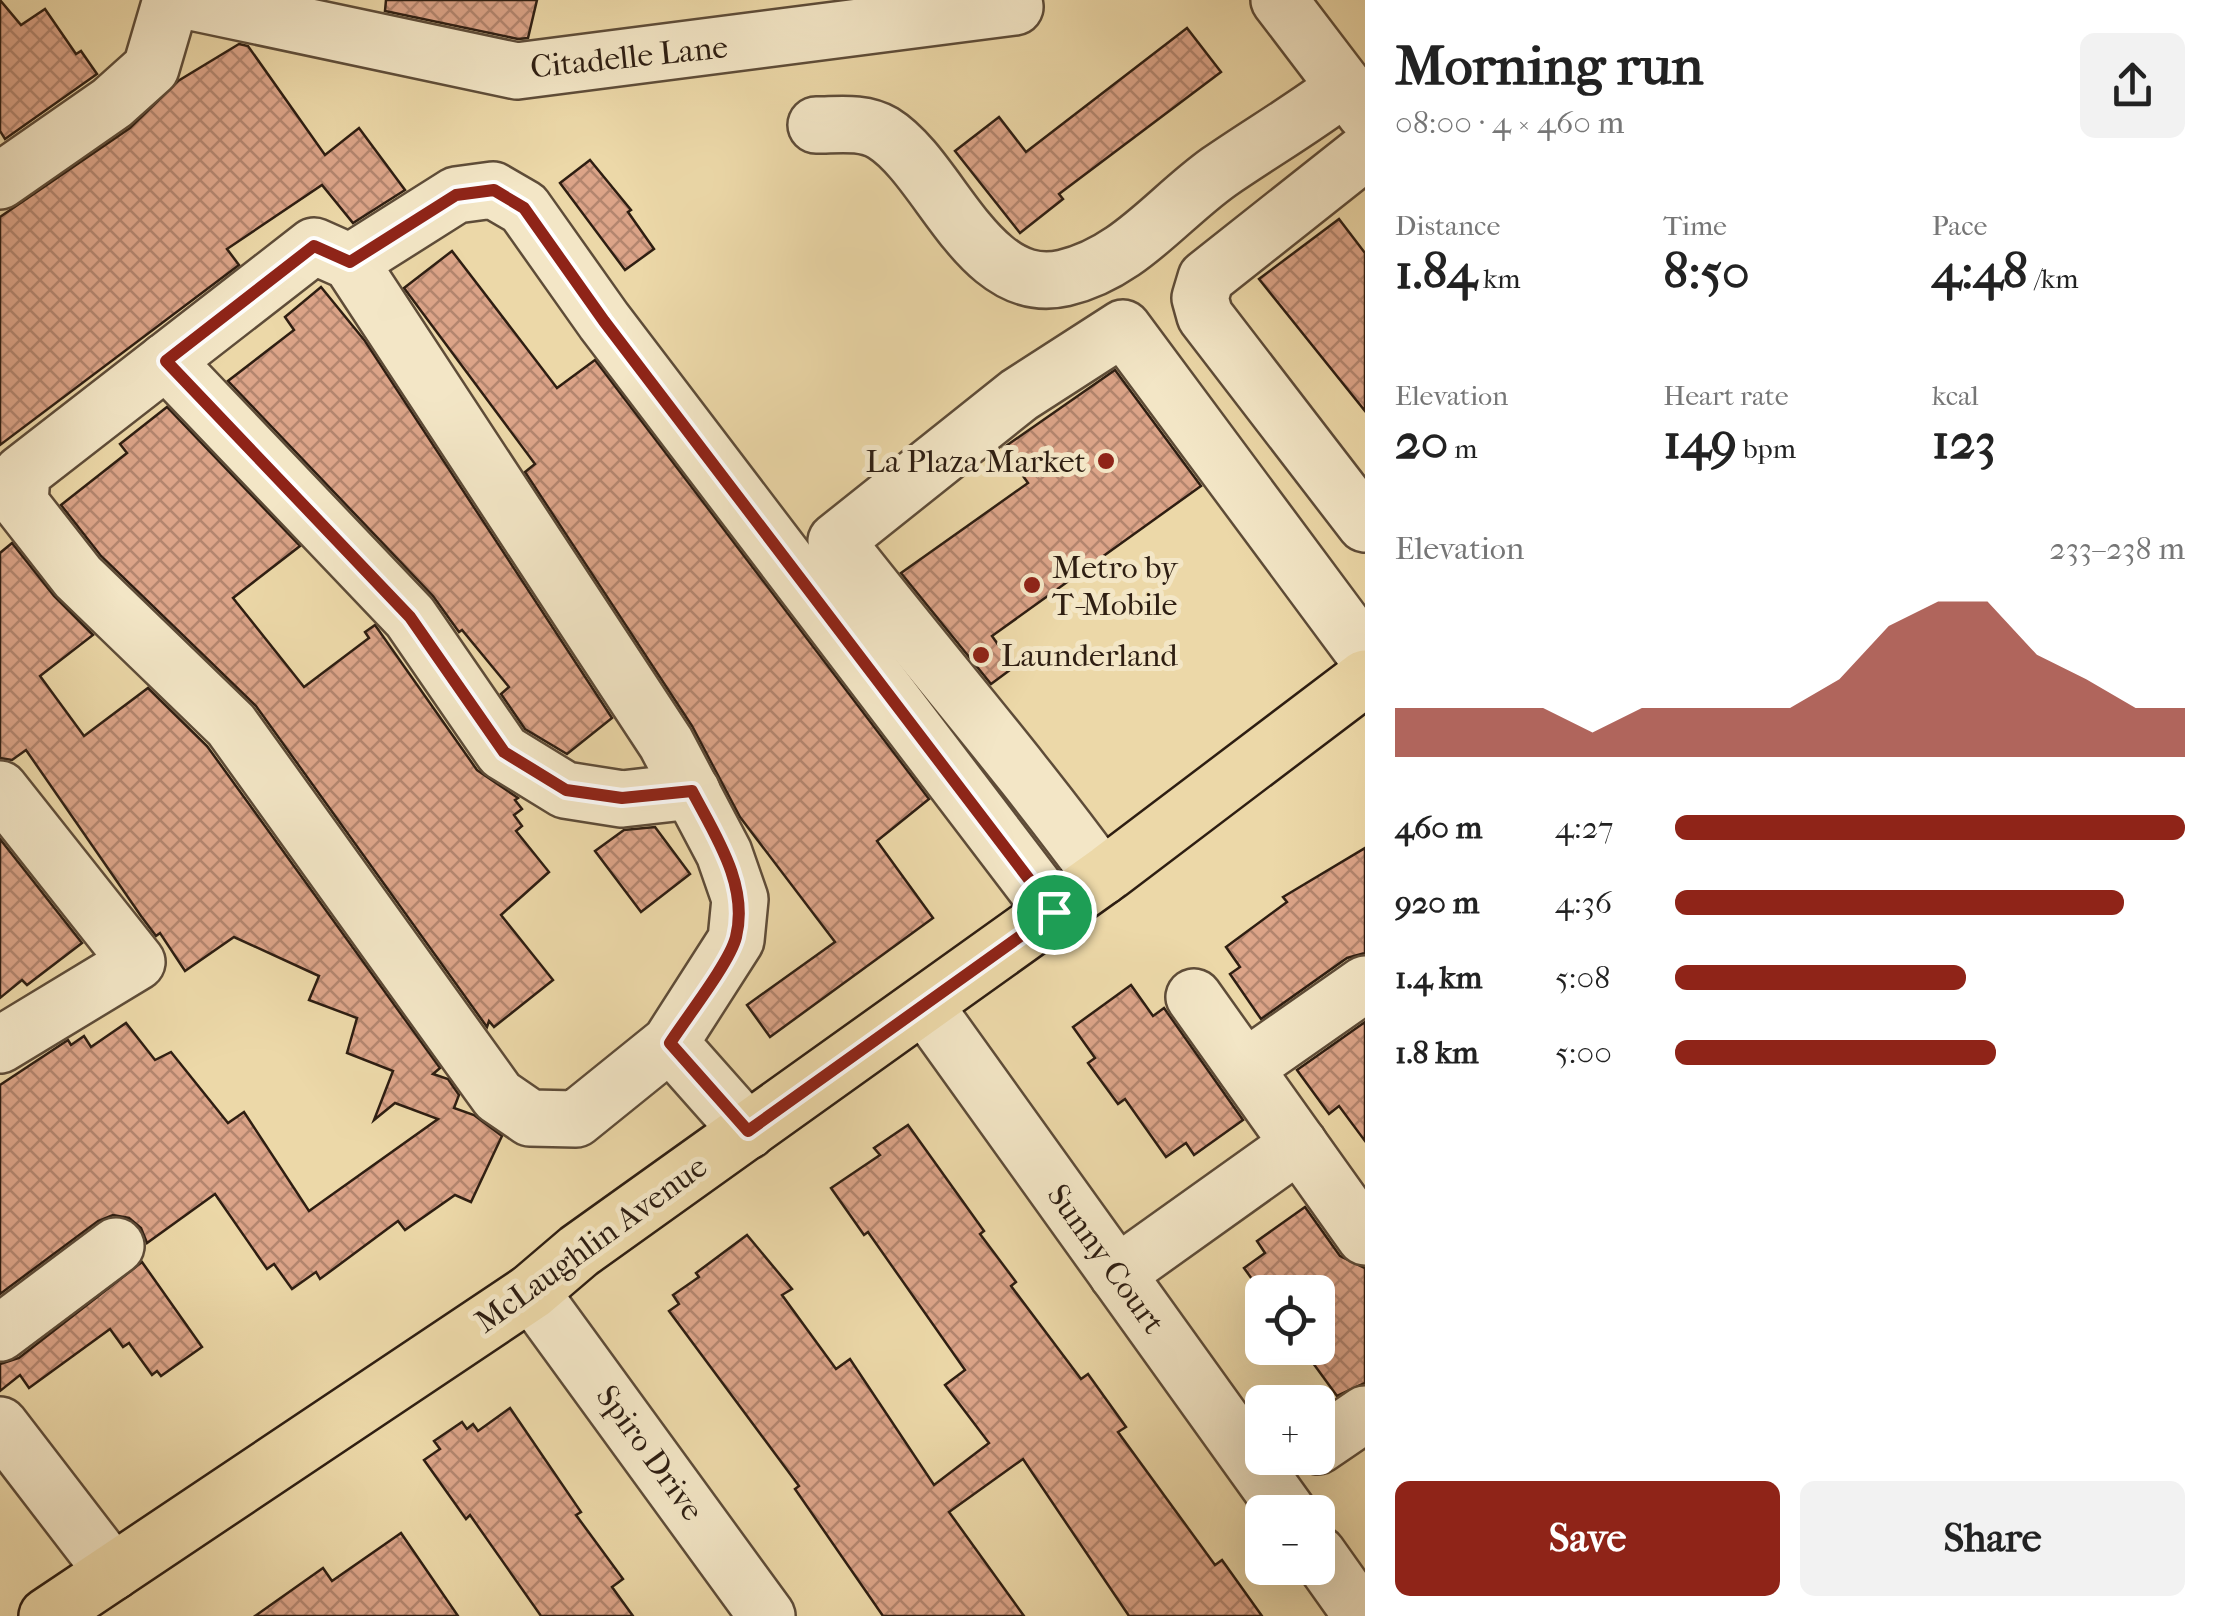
<!DOCTYPE html>
<meta charset="utf-8">
<style>
:root{--surface:#fff;--page:#f2f2f2;--text:#222;--muted:#767676;--accent:#8f2418}
body{margin:0;font-family:"IM FELL French Canon",serif;background:var(--page);color:var(--text);height:100vh;display:flex;flex-direction:column;font-size:38px;white-space:nowrap}
*{box-sizing:border-box;margin:0}
p{font-size:32px;color:var(--muted)}
.icon{flex:none;width:55px;height:55px;fill:none;stroke:currentColor;stroke-width:2;stroke-linecap:round;stroke-linejoin:round}
.map{position:relative;flex:1;overflow:hidden}
.drawer{display:flex;flex-direction:column;background:var(--surface);width:850px}
.drawer>*{flex:none}
.tools{position:absolute;left:1245px;top:1275px;display:grid;gap:20px}
.tools a{display:grid;place-items:center;width:90px;height:90px;border-radius:15px;background:var(--surface);box-shadow:0 10px 40px #0002;font-size:50px}
.pin{position:absolute;display:grid;place-items:center;width:85px;height:85px;color:#fff;margin:-42px;border:5px solid #fff;border-radius:50%;box-shadow:0 2px 10px #0007}
.round{display:grid;place-items:center;flex:none;width:105px;height:105px;border-radius:15px;background:var(--page)}
.headline{display:flex;align-items:center;justify-content:space-between;height:170px;padding:0 30px}
h1{font-size:55px;font-weight:700;line-height:75px}
.metrics{display:grid;grid-template-columns:repeat(3,1fr);gap:15px;height:170px;padding:10px 30px}
.metrics div{display:grid;align-content:center}
.metrics b{font-size:50px;font-weight:700}
.metrics small{font-size:28px;font-weight:400}
.metrics p{font-size:28px}
.chart{height:280px;padding:20px 30px}
.chart p{display:flex;justify-content:space-between}
.chart svg{width:100%;height:180px;margin-top:10px;fill:var(--accent);opacity:.7}
.cta{display:flex;gap:20px;margin-top:auto;padding:20px 30px}
.cta a{flex:1;height:115px;border-radius:15px;background:var(--accent);color:#fff;font-size:40px;font-weight:700;line-height:115px;text-align:center}
.cta a+a{background:var(--page);color:var(--text)}
ul{padding:0 30px;list-style:none;font-size:32px}
li{display:grid;grid-template-columns:160px 120px 1fr;align-items:center;height:75px}
li i{height:25px;border-radius:12px;background:var(--accent)}
main{display:flex;flex:1;min-height:0}
.map>svg:first-child{display:block}
.building{fill:url(#building-cross-hatch);stroke:#2e1e12;stroke-width:2.5}
.lines{fill:none;stroke-linecap:round;stroke-linejoin:round}
.minor-casing{stroke:#5e4c38;stroke-width:60}
.major-casing{stroke:#2e1e12;stroke-width:60}
.minor{stroke:#f3e6c6;stroke-width:55}
.major{stroke:#ecd8a8;stroke-width:55}
.route-casing{stroke:#fff;stroke-width:20}
.route{stroke:#8f2418;stroke-width:12}
.poi-dot{fill:#8f2418;stroke:#f3e6c6;stroke-width:4}
.labels{text-anchor:middle;dominant-baseline:central;stroke-width:10;stroke-linejoin:round;paint-order:stroke}
.street-label{font-size:32px;fill:#2e1e12;stroke:#f3e6c6}
.poi-label{font-size:32px;fill:#2e1e12;stroke:#f3e6c6;text-anchor:start}
</style>
<main>
<div class="map">
<svg width="1365" height="1616" viewBox="0 0 1365 1616">
<defs>
<pattern id="building-cross-hatch" width="8" height="8" patternUnits="userSpaceOnUse" patternTransform="scale(2.5)"><rect width="8" height="8" fill="#dca488"/><path d="M0 0l8 8M0 8l8-8" fill="none" stroke="#b3856e"/></pattern>
</defs>
<rect width="100%" height="100%" fill="#ecd8a8"/>
<filter id="stains"><feTurbulence type="fractalNoise" baseFrequency=".002" numOctaves="4"/><feColorMatrix values="0 0 0 0 .2 0 0 0 0 .09 0 0 0 0 .02 0 0 0 .5 -.17"/></filter>
<radialGradient id="worn" r=".72"><stop offset=".6" stop-color="#630" stop-opacity="0"/><stop offset="1" stop-color="#630" stop-opacity=".3"/></radialGradient>
<g class="building">
<polygon points="0,0 21,25 45,9 76,54 81,51 97,74 5,139 0,131"/>
<polygon points="386,0 537,0 528,38 518,39 385,11"/>
<polygon points="1187,28 1221,72 1059,194 1063,199 1020,233 955,151 999,117 1026,152"/>
<polygon points="239,44 248,46 325,155 359,128 405,190 353,223 322,185 227,249 239,265 0,445 0,217 130,128 178,81"/>
<polygon points="590,160 631,210 628,212 654,249 625,270 560,183"/>
<polygon points="1339,219 1365,253 1365,411 1259,279"/>
<polygon points="452,251 557,388 595,360 929,799 877,841 933,918 770,1037 747,1005 835,942 740,817 692,726 525,472 535,464 404,288"/>
<polygon points="321,287 365,341 612,718 567,754 525,729 501,694 509,687 462,630 459,632 433,596 228,381 294,330 285,317"/>
<polygon points="1115,370 1201,486 992,636 1014,667 991,684 901,573 1028,483 1003,448"/>
<polygon points="167,407 300,546 233,598 304,687 369,638 365,632 375,625 477,770 518,798 515,800 522,809 514,815 522,826 516,831 549,872 501,915 553,980 494,1027 489,1021 487,1027 256,706 101,556 61,505 127,453 120,444"/>
<polygon points="12,543 54,596 93,635 40,676 84,736 148,688 207,746 440,1068 433,1074 448,1079 459,1095 454,1108 474,1115 502,1136 471,1202 455,1195 405,1230 398,1221 320,1279 316,1272 292,1289 274,1264 267,1269 215,1194 147,1243 141,1228 129,1218 113,1215 98,1221 0,1294 0,1085 68,1040 71,1045 84,1036 91,1047 126,1023 155,1060 171,1052 228,1123 244,1112 309,1211 438,1119 395,1103 374,1120 393,1071 347,1053 357,1018 309,1000 319,976 234,937 185,971 160,933 156,936 141,916 26,750 12,760 0,758 0,553"/>
<polygon points="655,827 690,874 641,912 595,851 624,830"/>
<polygon points="0,839 82,943 27,985 22,980 0,998"/>
<polygon points="1365,848 1365,953 1347,958 1261,1019 1230,974 1240,967 1226,947 1287,902 1283,897"/>
<polygon points="1131,985 1153,1016 1164,1008 1243,1120 1194,1155 1186,1143 1166,1157 1125,1099 1118,1104 1088,1063 1095,1058 1073,1027"/>
<polygon points="1365,1022 1365,1141 1339,1106 1329,1114 1297,1070"/>
<polygon points="908,1125 984,1231 980,1234 1016,1282 1011,1286 1081,1379 1088,1374 1126,1427 1118,1432 1215,1565 1222,1560 1262,1616 1129,1616 1023,1459 949,1512 1024,1616 883,1616 795,1489 799,1486 669,1311 679,1304 673,1295 699,1277 696,1273 747,1235 792,1289 782,1295 836,1369 850,1359 934,1485 989,1443 945,1385 965,1370 868,1232 864,1235 831,1188 880,1155 874,1148"/>
<polygon points="1305,1207 1340,1256 1365,1268 1365,1383 1337,1396 1302,1348 1318,1348 1318,1292 1262,1293 1244,1268 1265,1253 1257,1241"/>
<polygon points="142,1262 202,1347 161,1376 157,1371 152,1375 129,1343 123,1347 110,1329 29,1388 20,1375 0,1391 0,1364 19,1358"/>
<polygon points="510,1408 581,1512 576,1515 623,1579 612,1587 633,1616 541,1616 470,1515 466,1519 424,1460 440,1449 434,1441 462,1422 467,1429 473,1424 478,1431"/>
<polygon points="401,1533 458,1616 255,1616 323,1568 332,1581"/>
</g>
<g class="lines">
<defs>
<g id="minor">
<polyline points="182,0 517,71 1015,7 1014,0"/>
<polyline points="1279,0 1365,113"/>
<path d="M816,125C838,125 863,121 883,133C941,169 978,298 1064,278C1129,263 1167,209 1219,172C1261,143 1304,118 1345,87"/>
<polyline points="1365,152 1206,278 1200,298 1205,316 1365,524"/>
<polyline points="0,181 112,103 151,68 171,0"/>
<polyline points="350,262 456,195 493,190 524,208 604,321 1054,912"/>
<polyline points="166,361 410,617 503,752 565,790 622,799 692,791"/>
<polyline points="0,789 137,962 0,1045"/>
<path d="M1102,877C1018,762 924,654 836,541L1019,395L1123,328L1365,654"/>
<polyline points="1194,997 1365,1237"/>
<polyline points="925,1006 1288,1512"/>
<polyline points="670,1043 576,1119 530,1118 498,1096 231,725 78,577 20,503 22,473 314,246 350,262 666,743 724,853 740,899 736,940 670,1043 748,1131"/>
<polyline points="1245,1068 1365,984"/>
<polyline points="1117,1274 1299,1144"/>
<polyline points="531,1292 767,1616"/>
<polyline points="0,1333 116,1246"/>
<polyline points="0,1425 113,1572"/>
<polyline points="1318,1446 1365,1414"/>
<polyline points="1318,1554 1362,1616"/>
</g>
<polyline id="major" points="47,1616 531,1292 579,1251 1109,872 1365,678"/>
</defs>
<use href="#minor" class="minor-casing"/>
<use href="#major" class="major-casing"/>
<use href="#minor" class="minor"/>
<use href="#major" class="major"/>
</g>
<g class="lines">
<defs>
<path id="route" d="M494,190L524,208L604,321L1054,912L748,1131L670,1043C686,1018 730,962 736,937C749,885 715,835 692,791L622,798L566,790L504,752L410,617L166,361L314,246L350,262L456,195Z"/>
</defs>
<use href="#route" class="route-casing"/>
<use href="#route" class="route"/>
</g>
<g class="poi-dot">
<circle cx="1106" cy="461" r="10"/>
<circle cx="1032" cy="585" r="10"/>
<circle cx="981" cy="655" r="10"/>
</g>
<g class="labels">
<g class="street-label">
<text transform="translate(629 57) rotate(-6)">Citadelle Lane</text>
<text transform="translate(591 1244) rotate(-36)">McLaughlin Avenue</text>
<text transform="translate(1106 1259) rotate(54)">Sunny Court</text>
<text transform="translate(650 1453) rotate(54)">Spiro Drive</text>
</g>
<g class="poi-label">
<text x="1086" y="461" text-anchor="end">La Plaza Market</text>
<text x="1052" y="567">Metro by<tspan x="1052" dy="37">T-Mobile</tspan></text>
<text x="1001" y="655">Launderland</text>
</g>
</g>
<rect width="100%" height="100%" filter="url(#stains)"/>
<rect width="100%" height="100%" fill="url(#worn)"/>
</svg>
<div class="tools">
<a><svg class="icon" aria-label="locate" viewBox="0 0 24 24"><circle cx="12" cy="12" r="6"/><path d="M12 2v4M12 18v4M2 12h4M18 12h4"/></svg></a>
<a>+</a>
<a>−</a>
</div>
<div class="pin" style="left:1054px;top:912px;background:#1e9e55"><svg class="icon" aria-label="arrive" viewBox="0 0 24 24"><path d="M6 21V4h12l-3 4 3 4H6"/></svg></div>
</div>
<section class="drawer">
<div class="headline"><div><h1>Morning run</h1><p>08:00 · 4 × 460 m</p></div><a class="round"><svg class="icon" aria-label="share" viewBox="0 0 24 24"><path d="M12 15V3M7 8l5-5 5 5M5 13v7h14v-7"/></svg></a></div>
<div class="metrics">
<div><p>Distance</p><b>1.84<small> km</small></b></div>
<div><p>Time</p><b>8:50</b></div>
<div><p>Pace</p><b>4:48<small> /km</small></b></div>
</div>
<div class="metrics">
<div><p>Elevation</p><b>20<small> m</small></b></div>
<div><p>Heart rate</p><b>149<small> bpm</small></b></div>
<div><p>kcal</p><b>123</b></div>
</div>
<div class="chart"><p><span>Elevation</span>233–238 m</p>
<svg viewBox="0 0 160 44" preserveAspectRatio="none"><path d="M0 44V32L10 32L20 32L30 32L40 38L50 32L60 32L70 32L80 32L90 25L100 12L110 6L120 6L130 19L140 25L150 32L160 32V44z"/></svg>
</div>
<ul>
<li><b>460 m</b>4:27<i style="width:100%"></i></li>
<li><b>920 m</b>4:36<i style="width:88%"></i></li>
<li><b>1.4 km</b>5:08<i style="width:57%"></i></li>
<li><b>1.8 km</b>5:00<i style="width:63%"></i></li>
</ul>
<div class="cta"><a>Save</a><a>Share</a></div>
</section>
</main>
